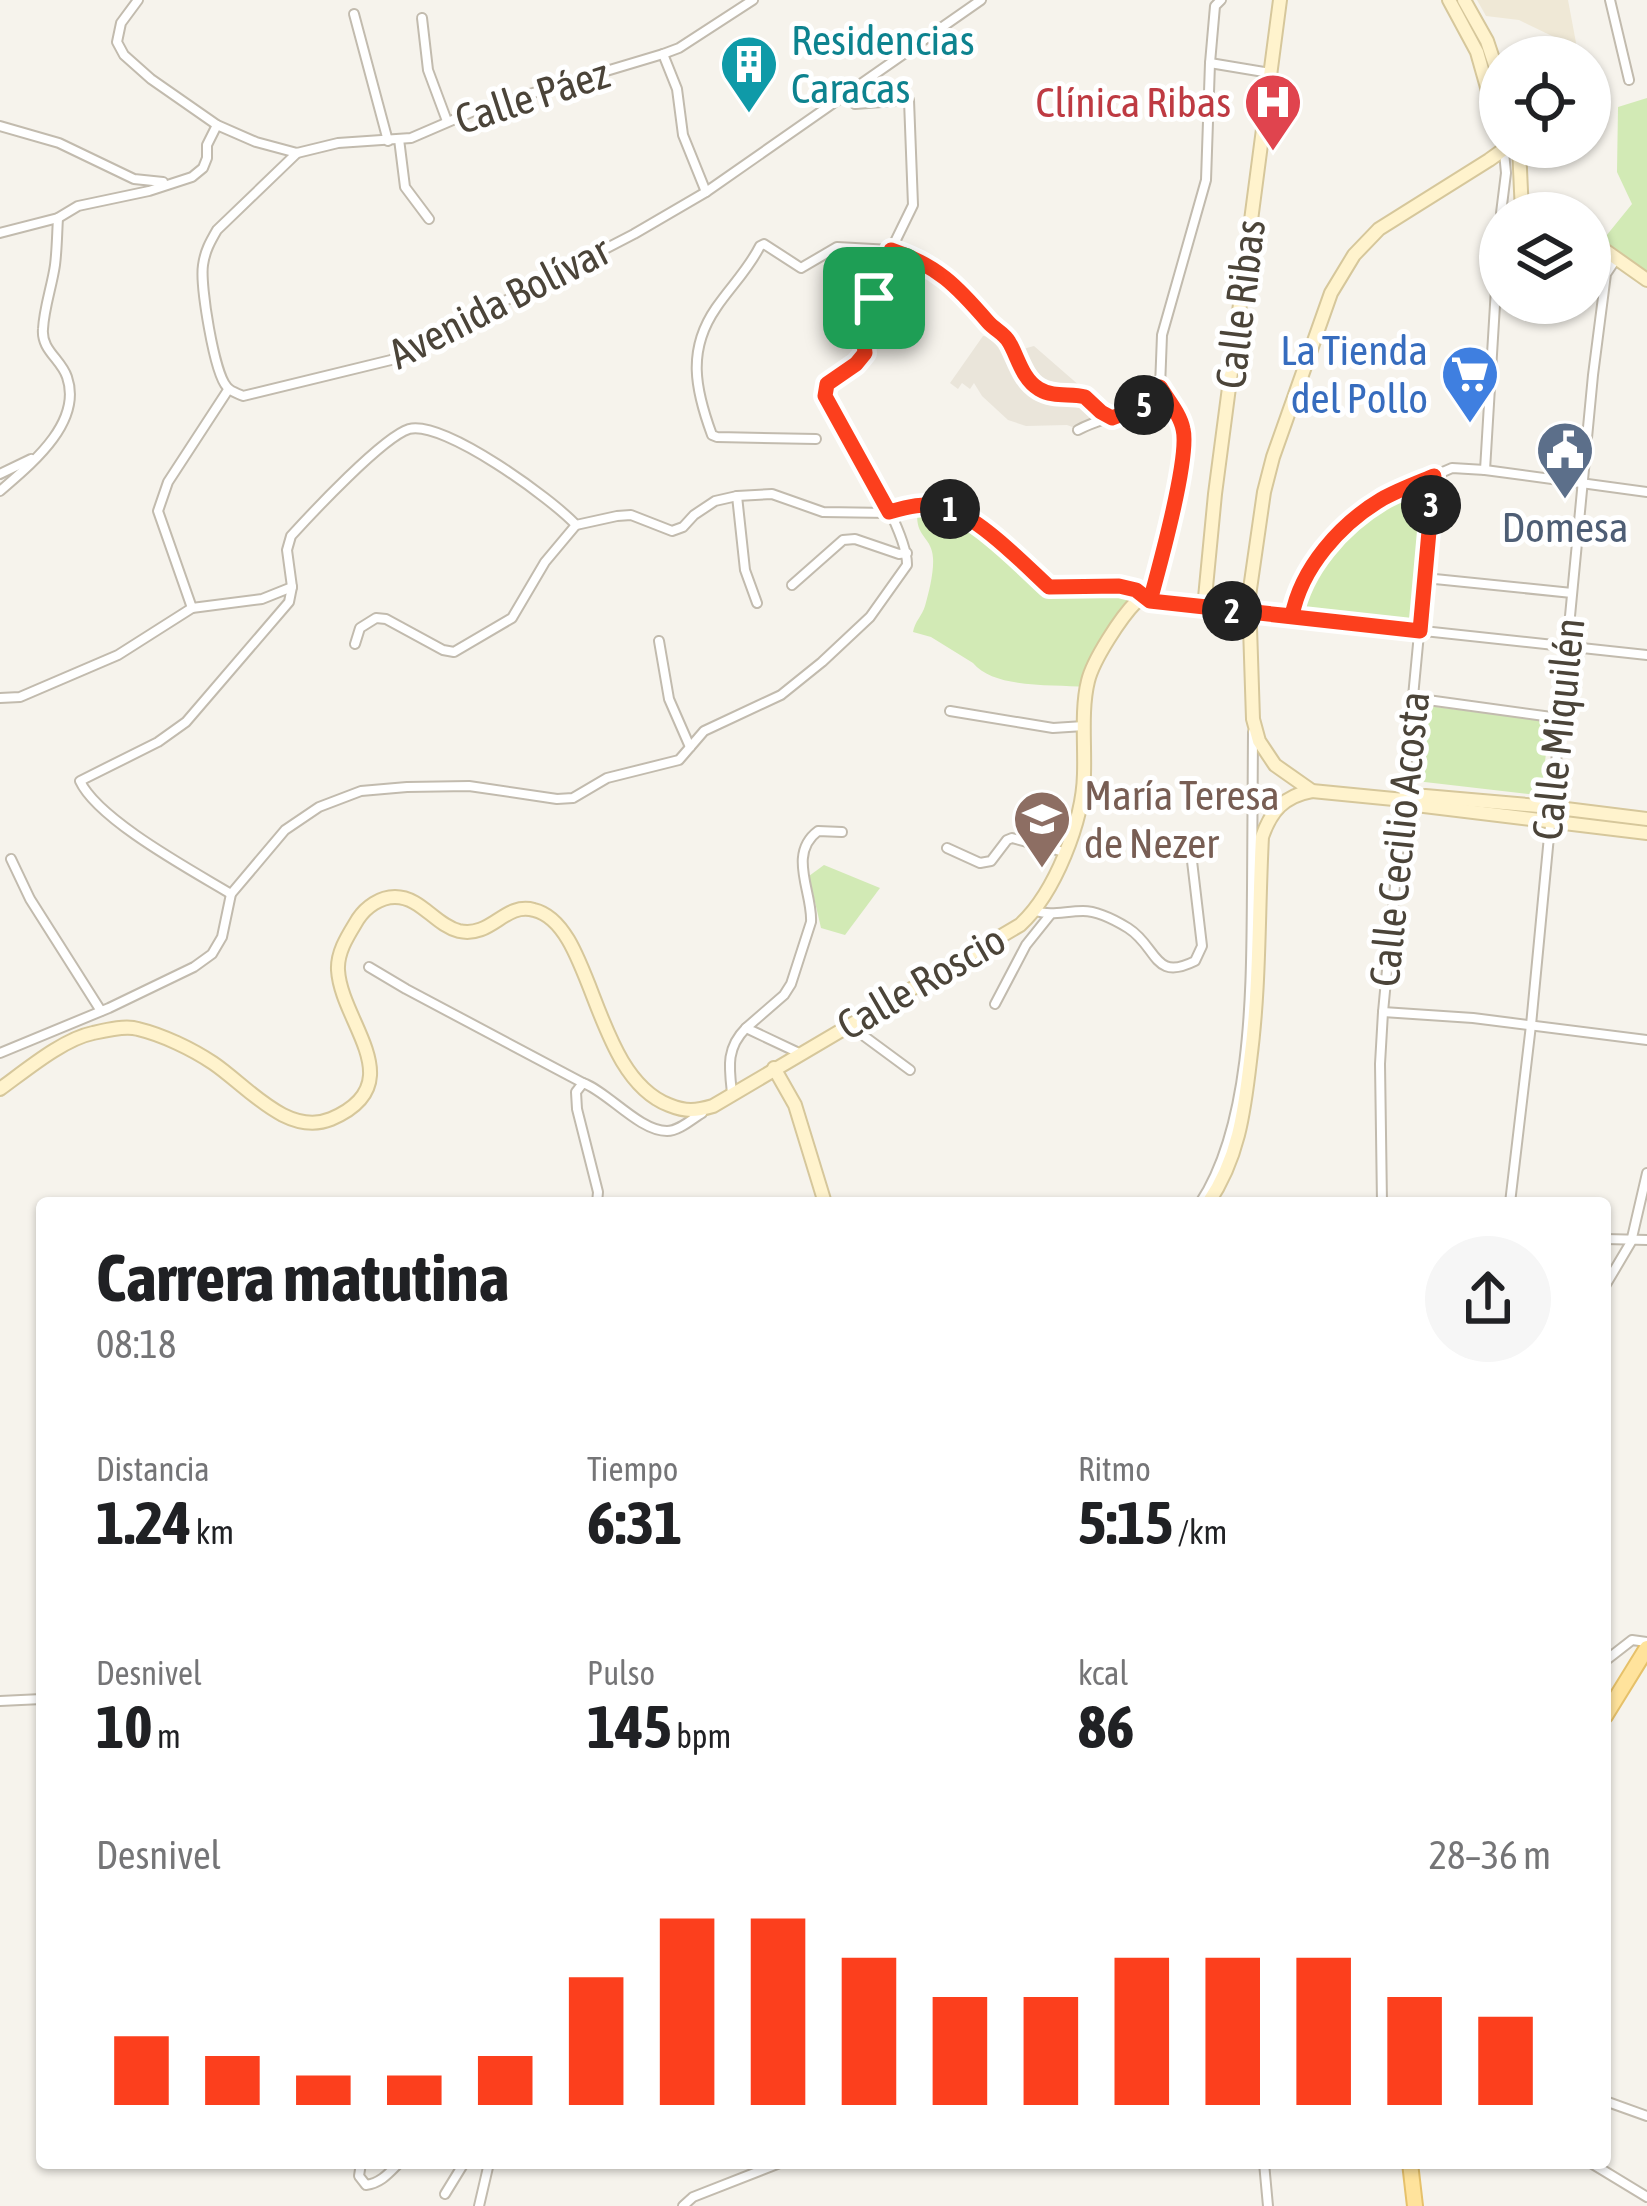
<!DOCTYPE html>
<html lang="es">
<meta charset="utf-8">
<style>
:root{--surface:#fff;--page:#f6f6f6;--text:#202124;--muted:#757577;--accent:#fc3f1d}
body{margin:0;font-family:"Asap Condensed",sans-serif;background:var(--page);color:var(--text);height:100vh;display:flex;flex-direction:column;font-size:45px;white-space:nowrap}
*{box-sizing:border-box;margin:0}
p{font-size:39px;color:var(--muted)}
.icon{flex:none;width:66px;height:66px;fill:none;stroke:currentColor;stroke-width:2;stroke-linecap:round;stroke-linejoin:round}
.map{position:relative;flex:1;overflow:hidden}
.drawer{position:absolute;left:36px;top:1197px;width:1575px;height:972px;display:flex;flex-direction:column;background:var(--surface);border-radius:12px;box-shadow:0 3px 9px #0004}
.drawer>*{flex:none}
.fabs{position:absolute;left:1479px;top:36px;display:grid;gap:24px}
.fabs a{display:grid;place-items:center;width:132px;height:132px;border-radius:50%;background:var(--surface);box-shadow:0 3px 9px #0004;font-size:60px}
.pin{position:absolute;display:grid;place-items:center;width:102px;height:102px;color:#fff;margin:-51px;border-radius:24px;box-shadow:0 6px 18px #0006}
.km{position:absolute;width:60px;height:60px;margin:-30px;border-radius:50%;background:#222;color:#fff;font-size:33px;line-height:60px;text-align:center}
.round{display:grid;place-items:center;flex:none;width:126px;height:126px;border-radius:63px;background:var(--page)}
.summary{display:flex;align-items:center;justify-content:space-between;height:204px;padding:0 60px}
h1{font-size:66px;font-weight:700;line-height:90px}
.stats{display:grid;grid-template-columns:repeat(3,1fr);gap:18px;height:204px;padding:12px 60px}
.stats div{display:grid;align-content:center}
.stats b{font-size:60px;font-weight:700}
.stats small{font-size:33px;font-weight:400}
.stats p{font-size:33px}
.chart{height:336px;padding:24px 60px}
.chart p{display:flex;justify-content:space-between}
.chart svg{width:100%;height:216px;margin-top:12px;stroke:var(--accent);stroke-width:6}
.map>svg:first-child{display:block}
.residential{fill:#eae5da}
.education{fill:#efe8d6}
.green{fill:#d2eab5}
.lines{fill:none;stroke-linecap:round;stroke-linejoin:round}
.street-casing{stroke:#c2bbae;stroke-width:12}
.secondary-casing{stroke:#d6c79b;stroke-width:16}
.primary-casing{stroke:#e6c16a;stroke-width:18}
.street{stroke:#fff;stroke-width:8}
.secondary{stroke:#fff3cd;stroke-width:12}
.primary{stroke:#ffe39c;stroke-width:14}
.street-bridge-casing{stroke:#c2bbae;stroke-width:12;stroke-linecap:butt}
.street-bridge{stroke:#fff;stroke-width:8}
.route-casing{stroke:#fff;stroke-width:24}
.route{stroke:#fc3f1d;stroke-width:15}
.labels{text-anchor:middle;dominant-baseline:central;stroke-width:10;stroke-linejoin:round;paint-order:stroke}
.culture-label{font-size:42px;fill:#0d838f;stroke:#fff;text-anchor:start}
.street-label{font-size:42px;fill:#4b4439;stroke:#fff}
.health-label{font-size:42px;fill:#be3a42;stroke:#fff;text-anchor:end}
.shop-label{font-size:42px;fill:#366cbe;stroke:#fff;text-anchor:end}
.service-label{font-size:42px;fill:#4e5e75;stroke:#fff}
.education-label{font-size:42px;fill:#785e54;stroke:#fff;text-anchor:start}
</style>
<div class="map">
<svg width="1647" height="2206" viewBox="0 0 1647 2206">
<rect width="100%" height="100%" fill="#f6f3ec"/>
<polygon class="residential" points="983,336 1003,338 1023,349 1034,346 1104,407 1099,421 1075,428 1067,425 1026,426 1008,420 982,396 974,383 970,389 962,383 958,389 950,383"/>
<polygon class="education" points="1477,0 1568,0 1577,48 1519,20 1486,16"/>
<g class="green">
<polygon points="1647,98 1647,273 1602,241 1632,204 1617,172 1618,107"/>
<path d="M1427,492L1413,623L1301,611C1333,540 1352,517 1427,492Z"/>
<path d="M919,504L947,507L975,524L1049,587L1104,586L1136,590L1137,602L1086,687C1053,684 994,689 973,663L931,637L913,632C915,621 922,616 925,606C929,592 934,572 933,558C932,535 911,537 919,504Z"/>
<polygon points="1429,706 1546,721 1549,730 1541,793 1537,795 1416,781 1414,771 1419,714"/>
<polygon points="824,865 880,888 845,935 821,928 809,876"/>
</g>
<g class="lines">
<defs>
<g id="street">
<polyline points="138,0 121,23 117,42 124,55 151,79 217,125 256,142 297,153 338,143 411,138 476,110 663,54 679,48 753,0"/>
<polyline points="1610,0 1629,80"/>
<polyline points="354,14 388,141"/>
<polyline points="422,18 428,70 447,121"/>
<polyline points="663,54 677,89 683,135 706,192"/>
<polyline points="1210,63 1270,73"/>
<polyline points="844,94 855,104 909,100 913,205 891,250 913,256 946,276 995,329 1008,340 1017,362 1039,389 1059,396 1077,394 1085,397 1101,412 1112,418"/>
<polyline points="0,126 59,143 134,179 163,182"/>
<polyline points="399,139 405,187 429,219"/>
<path d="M297,153L217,230C210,242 205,251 203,265C200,285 214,373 227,387C231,392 237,393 243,396L391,360L634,234L706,192L981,0"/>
<polyline points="1501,213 1506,173 1504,152"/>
<polyline points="0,233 58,218 78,206 149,191 192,177 203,168 207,158 207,145 217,125"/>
<path d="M228,390L168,482L158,511L192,608L262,599L292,587L287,550L291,536C312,513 383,437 409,429C444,420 552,499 576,525L617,516L631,515L672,531L683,527L694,515L715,501L737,496L772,494L823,512L889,513L919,504L947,507L1001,543L1049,587C1081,591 1120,575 1146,599"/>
<path d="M1078,430C1107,414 1139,416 1160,387"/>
<polyline points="1485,470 1500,222"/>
<polyline points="0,474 31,459"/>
<path d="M0,491C30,465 83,423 67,377C61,359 41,350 43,329C44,308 52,286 55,265C57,249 57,234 58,218"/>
<polyline points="737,496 745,570 757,603"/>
<polyline points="1425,578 1572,593"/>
<polyline points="792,585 843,540 855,539 899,554 907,553"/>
<polyline points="1150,601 1166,538 1185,435 1176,412 1160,387 1162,335 1206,180 1210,63 1215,6 1221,0"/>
<polyline points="1265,614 1647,655"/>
<polyline points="1292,617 1295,602 1312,567 1346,525 1385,497 1452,468 1485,470 1647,492"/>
<polyline points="659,641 669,699 690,747"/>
<polyline points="355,644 360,628 376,618 386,619 443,650 454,652 512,618 545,562 576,525"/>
<polyline points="0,698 20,697 118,655 192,608"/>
<polyline points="1413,698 1559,718"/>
<polyline points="950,711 1053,728 1084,726"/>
<polyline points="947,848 980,863 991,861 1007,840 1012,838 1064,852"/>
<polyline points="11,859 30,899 101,1011"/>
<path d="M231,894C193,871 98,820 80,781L158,742L186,722L289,602L292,587"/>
<path d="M1035,911C1052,916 1065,911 1083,911C1098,911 1115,920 1128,928C1158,947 1153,982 1195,961L1202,946L1192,861"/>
<polyline points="369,967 406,989 583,1083"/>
<polyline points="995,1004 1026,945 1050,915"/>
<polyline points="1383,1012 1473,1018 1647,1040"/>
<polyline points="849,1025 910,1070"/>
<path d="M0,1053L109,1008L194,967L212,954L222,937L231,894L285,830L319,807L361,791L407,787L469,786L557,799L573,798L607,778L679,760L704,731L781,695L822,662L870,617L907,565C908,529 845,432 825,396L827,384L856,364L865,353L864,328L891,250L837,247L801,268L764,244L760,246C748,270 731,286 716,308C687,350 695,389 712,435L717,437L816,439"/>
<path d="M799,1053L746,1028L784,995L791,984L811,922C813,893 787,854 818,831L842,832"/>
<path d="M732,1093C729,1067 726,1048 746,1028"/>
<path d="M597,1203L598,1192L577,1109L576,1092L583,1083C607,1091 639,1131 667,1131C679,1131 692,1119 702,1113"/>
<path d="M1200,1203C1253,1122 1251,984 1252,889C1252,837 1253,784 1253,732"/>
<polyline points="1382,1203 1380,1064 1383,1012 1434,476"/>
<polyline points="1510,1203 1531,1025 1593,375 1606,274 1616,259"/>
<polyline points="1605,1239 1647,1240"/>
<polyline points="1605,1286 1631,1242 1647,1173"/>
<polyline points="1605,1661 1632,1640 1647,1642"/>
<polyline points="0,1701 42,1699"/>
<polyline points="1605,2101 1647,2116"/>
<path d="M361,2163L359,2176L366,2185C381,2183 389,2173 399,2163"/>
<polyline points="1264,2163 1268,2206"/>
<polyline points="1591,2163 1647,2197"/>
<polyline points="445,2194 464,2163"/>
<polyline points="479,2206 489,2163"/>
<polyline points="683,2206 693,2197 780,2163"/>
</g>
<g id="secondary">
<polyline points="1449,0 1477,52 1500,133"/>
<polyline points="1464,0 1487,41 1500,80"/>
<polyline points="1503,147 1503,150 1489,160 1379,229 1354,255 1331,293 1273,457 1264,492 1249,596 1253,719 1259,741 1275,765 1312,791 1404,800 1424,806 1647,833"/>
<polyline points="1519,147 1522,213"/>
<polyline points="1590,245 1603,249 1647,280"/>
<polyline points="1405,800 1425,796 1550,807 1647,819"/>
<polyline points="774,1068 795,1105 825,1203"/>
<path d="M0,1089C25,1071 63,1039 93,1033C106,1030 126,1025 138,1029C163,1035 192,1049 213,1063C246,1085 287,1137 331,1119C413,1084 341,1023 338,970C337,951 349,934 358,919C366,907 380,897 395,897C421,897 435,925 459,931C492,938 504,902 534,910C594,924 592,1075 669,1105C686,1112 696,1111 713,1106L1020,925C1055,893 1083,821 1084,774C1085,744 1081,709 1088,681C1093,660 1121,617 1136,602L1147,600L1204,608L1215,494L1280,0"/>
<path d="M1208,1203C1238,1159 1244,1113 1250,1061C1260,986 1258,912 1262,837C1271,811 1284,796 1312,791"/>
</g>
<g id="primary">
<polyline points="1605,1716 1647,1648"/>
<polyline points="1410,2163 1415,2206"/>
</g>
</defs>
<use href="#street" class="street-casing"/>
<use href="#secondary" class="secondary-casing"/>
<use href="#primary" class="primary-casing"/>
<use href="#street" class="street"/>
<use href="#secondary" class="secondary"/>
<use href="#primary" class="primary"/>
<defs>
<polyline id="street-bridge" points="1217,609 1265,614"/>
</defs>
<use href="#street-bridge" class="street-bridge-casing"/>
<use href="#street-bridge" class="street-bridge"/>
</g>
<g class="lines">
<defs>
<path id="route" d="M874,298L863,335L865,353L856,364L827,384L825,396L889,512C907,507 925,502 944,507C978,516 1023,563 1049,587L1119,586L1136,590L1150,601L1420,631L1434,476C1417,483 1398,490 1382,499C1340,524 1301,568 1292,616L1150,601C1159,568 1190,457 1183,429C1180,414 1168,400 1160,387L1143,406L1112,418L1101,412L1085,397C1070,393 1054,398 1039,389C1022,379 1018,357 1009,342C1004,333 995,330 988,322C957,286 937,265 891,250L874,298"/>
</defs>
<use href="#route" class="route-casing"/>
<use href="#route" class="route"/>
</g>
<defs>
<symbol id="building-pin" viewBox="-11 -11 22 30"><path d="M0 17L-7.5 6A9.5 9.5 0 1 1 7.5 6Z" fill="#0f9aa8" stroke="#fff"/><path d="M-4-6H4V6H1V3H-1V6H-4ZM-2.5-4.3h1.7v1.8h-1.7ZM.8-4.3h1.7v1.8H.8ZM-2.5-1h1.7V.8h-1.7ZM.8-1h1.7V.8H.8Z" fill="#fff"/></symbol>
<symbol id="hospital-pin" viewBox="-11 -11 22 30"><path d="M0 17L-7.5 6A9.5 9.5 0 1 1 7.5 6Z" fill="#e0444e" stroke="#fff"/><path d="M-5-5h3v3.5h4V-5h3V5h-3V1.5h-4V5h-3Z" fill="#fff"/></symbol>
<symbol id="supermarket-pin" viewBox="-11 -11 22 30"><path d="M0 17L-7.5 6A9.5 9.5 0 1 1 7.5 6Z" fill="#3f7fe0" stroke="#fff"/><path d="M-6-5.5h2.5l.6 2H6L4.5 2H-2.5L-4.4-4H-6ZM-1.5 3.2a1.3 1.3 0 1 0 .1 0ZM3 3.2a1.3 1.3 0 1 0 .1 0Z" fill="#fff"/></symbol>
<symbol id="civic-pin" viewBox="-11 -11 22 30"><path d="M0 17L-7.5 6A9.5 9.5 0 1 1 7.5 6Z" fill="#5c6f8a" stroke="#fff"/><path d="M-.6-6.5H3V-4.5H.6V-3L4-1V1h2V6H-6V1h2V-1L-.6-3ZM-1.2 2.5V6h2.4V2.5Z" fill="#fff"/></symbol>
<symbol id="university-pin" viewBox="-11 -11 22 30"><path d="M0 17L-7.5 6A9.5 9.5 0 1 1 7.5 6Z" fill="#8d6e63" stroke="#fff"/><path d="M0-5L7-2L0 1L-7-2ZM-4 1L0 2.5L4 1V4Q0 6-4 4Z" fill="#fff"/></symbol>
</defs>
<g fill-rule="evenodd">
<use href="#building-pin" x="716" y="31" width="66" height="90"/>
<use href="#hospital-pin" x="1240" y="69" width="66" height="90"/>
<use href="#supermarket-pin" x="1437" y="341" width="66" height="90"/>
<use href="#civic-pin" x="1532" y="417" width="66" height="90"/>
<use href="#university-pin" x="1009" y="786" width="66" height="90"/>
</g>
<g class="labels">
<g class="culture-label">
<text x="791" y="40">Residencias<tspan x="791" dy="48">Caracas</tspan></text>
</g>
<g class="street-label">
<text transform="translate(532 96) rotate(-18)">Calle Páez</text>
<text transform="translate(499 302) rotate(-27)">Avenida Bolívar</text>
<text transform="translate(1240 304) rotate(-83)">Calle Ribas</text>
<text transform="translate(1558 729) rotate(-84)">Calle Miquilén</text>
<text transform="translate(1399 839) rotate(-84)">Calle Cecilio Acosta</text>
<text transform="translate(921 982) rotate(-30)">Calle Roscio</text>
</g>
<g class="health-label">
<text x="1231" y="102">Clínica Ribas</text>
</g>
<g class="shop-label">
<text x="1428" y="350">La Tienda<tspan x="1428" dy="48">del Pollo</tspan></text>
</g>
<g class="service-label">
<text x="1565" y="527">Domesa</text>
</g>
<g class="education-label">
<text x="1084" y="795">María Teresa<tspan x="1084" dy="48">de Nezer</tspan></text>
</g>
</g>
</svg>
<div class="fabs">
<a><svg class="icon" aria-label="locate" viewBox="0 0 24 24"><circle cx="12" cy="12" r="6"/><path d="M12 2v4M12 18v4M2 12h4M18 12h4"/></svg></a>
<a><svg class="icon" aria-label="layers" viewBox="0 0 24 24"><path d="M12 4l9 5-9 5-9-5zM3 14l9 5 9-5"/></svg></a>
</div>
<div class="pin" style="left:874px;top:298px;background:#1e9e55"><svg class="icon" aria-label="arrive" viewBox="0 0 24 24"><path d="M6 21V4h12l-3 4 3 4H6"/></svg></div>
<b class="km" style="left:950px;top:509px">1</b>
<b class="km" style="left:1232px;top:611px">2</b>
<b class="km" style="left:1431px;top:505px">3</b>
<b class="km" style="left:1144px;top:405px">5</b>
<section class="drawer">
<div class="summary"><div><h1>Carrera matutina</h1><p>08:18</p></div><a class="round"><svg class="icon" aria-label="share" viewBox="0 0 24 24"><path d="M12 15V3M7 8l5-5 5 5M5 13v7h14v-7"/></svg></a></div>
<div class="stats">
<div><p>Distancia</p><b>1.24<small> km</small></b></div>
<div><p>Tiempo</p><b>6:31</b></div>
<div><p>Ritmo</p><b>5:15<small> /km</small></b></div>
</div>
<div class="stats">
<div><p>Desnivel</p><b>10<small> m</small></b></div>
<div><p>Pulso</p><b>145<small> bpm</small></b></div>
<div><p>kcal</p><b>86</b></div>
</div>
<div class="chart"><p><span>Desnivel</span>28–36 m</p>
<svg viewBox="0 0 160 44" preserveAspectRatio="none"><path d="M5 44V30M15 44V34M25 44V38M35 44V38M45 44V34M55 44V18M65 44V6M75 44V6M85 44V14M95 44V22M105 44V22M115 44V14M125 44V14M135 44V14M145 44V22M155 44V26"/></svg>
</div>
</section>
</div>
